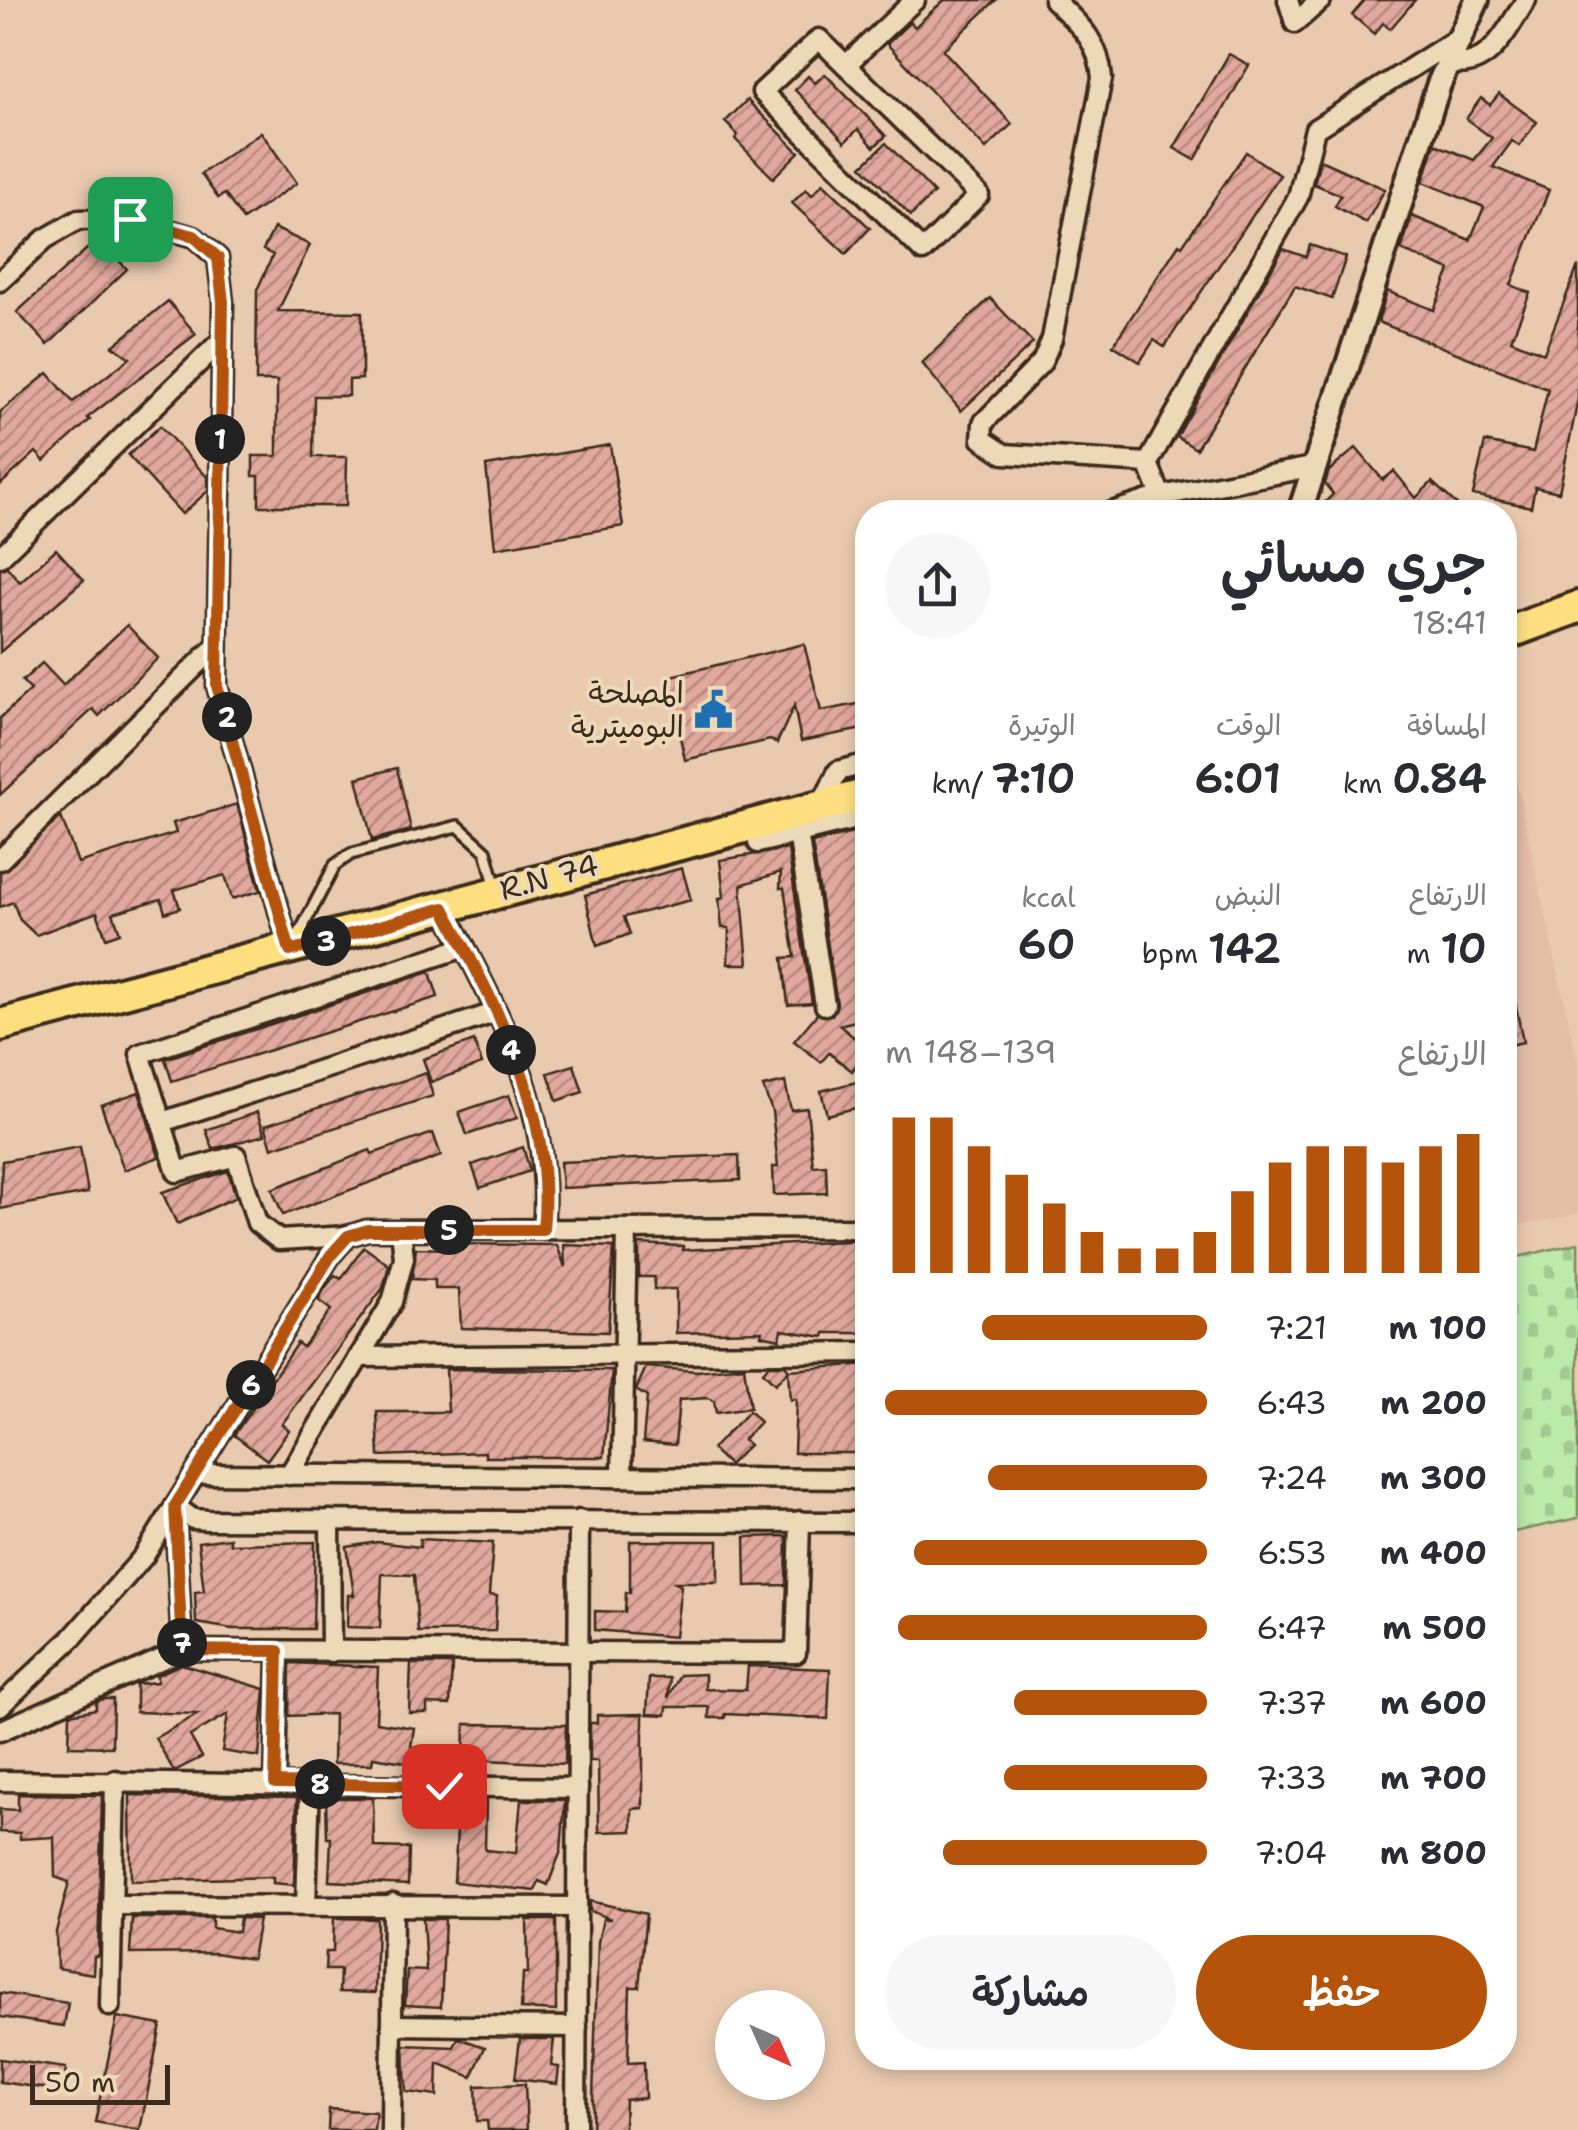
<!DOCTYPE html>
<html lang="ar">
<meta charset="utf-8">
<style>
:root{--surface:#fff;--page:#f7f7f7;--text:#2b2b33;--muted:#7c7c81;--accent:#b45309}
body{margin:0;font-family:"Shantell Sans","Playpen Sans Arabic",sans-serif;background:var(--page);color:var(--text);direction:rtl;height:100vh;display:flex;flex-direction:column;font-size:38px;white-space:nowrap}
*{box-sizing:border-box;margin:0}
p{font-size:32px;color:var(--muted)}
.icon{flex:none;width:55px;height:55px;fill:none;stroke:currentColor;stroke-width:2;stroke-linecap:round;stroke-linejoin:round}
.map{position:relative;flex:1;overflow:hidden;direction:ltr}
.sheet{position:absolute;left:855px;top:500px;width:662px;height:1570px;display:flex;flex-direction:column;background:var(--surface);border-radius:40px;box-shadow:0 5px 15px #0003;direction:rtl}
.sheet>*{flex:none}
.needle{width:65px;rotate:135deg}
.fabs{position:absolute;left:715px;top:1990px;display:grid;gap:20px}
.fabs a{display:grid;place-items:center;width:110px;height:110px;border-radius:50%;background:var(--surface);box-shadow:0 5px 15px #0003;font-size:50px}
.scale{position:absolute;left:30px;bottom:25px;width:140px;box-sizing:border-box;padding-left:10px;border:5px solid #3b2a1e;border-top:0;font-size:28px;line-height:35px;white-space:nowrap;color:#3b2a1e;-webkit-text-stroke:8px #edd8b7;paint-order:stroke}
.pin{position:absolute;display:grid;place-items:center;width:85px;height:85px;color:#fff;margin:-42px;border-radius:20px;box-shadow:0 5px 15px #0006}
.km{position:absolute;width:50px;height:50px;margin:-25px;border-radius:50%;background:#222;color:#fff;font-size:28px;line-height:50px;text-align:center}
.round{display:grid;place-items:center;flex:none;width:105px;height:105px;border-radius:52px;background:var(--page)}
.summary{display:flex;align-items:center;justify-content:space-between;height:170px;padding:0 30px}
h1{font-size:55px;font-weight:600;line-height:75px}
.figures{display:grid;grid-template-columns:repeat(3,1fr);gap:15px;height:170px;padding:10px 30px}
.figures div{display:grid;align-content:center}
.figures b{font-size:42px;font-weight:600}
.figures small{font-size:28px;font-weight:400}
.figures p{font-size:28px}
.chart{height:280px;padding:20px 30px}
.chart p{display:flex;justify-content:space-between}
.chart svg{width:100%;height:180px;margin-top:10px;stroke:var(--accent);stroke-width:6}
.cta{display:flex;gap:20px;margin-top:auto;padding:20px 30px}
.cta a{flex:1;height:115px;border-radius:60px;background:var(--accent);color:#fff;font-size:40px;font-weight:600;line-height:115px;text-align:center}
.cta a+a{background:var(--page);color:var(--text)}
ul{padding:0 30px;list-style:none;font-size:32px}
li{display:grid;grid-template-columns:160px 120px 1fr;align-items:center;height:75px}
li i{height:25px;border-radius:12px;background:var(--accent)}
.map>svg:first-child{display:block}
.built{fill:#e4bda7}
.cemetery{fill:url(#cemetery-stones);stroke:#7b8a64;stroke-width:2.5}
.building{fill:url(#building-hatch);stroke:#3b2a1e;stroke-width:2.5}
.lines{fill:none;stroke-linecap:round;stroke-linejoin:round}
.service-casing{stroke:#3b2a1e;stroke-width:16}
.minor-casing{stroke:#3b2a1e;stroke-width:25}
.tertiary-casing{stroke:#3b2a1e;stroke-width:30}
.primary-casing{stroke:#3b2a1e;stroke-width:38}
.service{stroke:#edd8b7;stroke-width:9}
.minor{stroke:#edd8b7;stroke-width:18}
.tertiary{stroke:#edd8b7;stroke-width:22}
.primary{stroke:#fedf80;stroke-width:30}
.route-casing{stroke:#fff;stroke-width:20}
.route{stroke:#b45309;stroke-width:12}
.labels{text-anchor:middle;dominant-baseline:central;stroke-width:8;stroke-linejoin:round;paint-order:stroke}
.poi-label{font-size:30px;fill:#3b2a1e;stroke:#edd8b7;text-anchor:end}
.street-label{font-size:30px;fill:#3b2a1e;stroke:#edd8b7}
</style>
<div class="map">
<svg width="1578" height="2130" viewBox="0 0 1578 2130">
<defs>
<pattern id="cemetery-stones" width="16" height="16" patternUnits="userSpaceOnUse" patternTransform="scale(2.5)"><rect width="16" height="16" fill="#bbeaa9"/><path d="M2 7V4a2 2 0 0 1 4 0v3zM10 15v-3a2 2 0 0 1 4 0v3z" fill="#a2c991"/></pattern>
<pattern id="building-hatch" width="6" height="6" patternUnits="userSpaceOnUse" patternTransform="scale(2.5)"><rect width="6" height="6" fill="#e1a89d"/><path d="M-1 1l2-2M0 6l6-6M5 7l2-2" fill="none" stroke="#b8897f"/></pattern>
</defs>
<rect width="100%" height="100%" fill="#e9caaf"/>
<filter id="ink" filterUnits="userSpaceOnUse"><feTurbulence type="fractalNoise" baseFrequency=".01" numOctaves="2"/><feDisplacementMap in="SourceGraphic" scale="20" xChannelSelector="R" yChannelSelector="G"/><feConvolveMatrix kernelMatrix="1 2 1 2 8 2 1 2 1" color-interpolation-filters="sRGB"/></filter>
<g filter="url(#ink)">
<polygon class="built" points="1505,730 1578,1064 1578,1214 1505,1228"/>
<polygon class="cemetery" points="1578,1243 1578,1518 1505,1534 1505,1260"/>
<g class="building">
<polygon points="944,0 996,0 943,50 1012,124 986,149 887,44 910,22 915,27"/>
<polygon points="1365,0 1415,0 1390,29 1383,23 1374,34 1352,15"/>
<polygon points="1229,54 1249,65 1195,160 1174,148"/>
<polygon points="825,74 886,136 874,147 858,129 845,142 795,90 808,76 815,83"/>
<polygon points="1499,94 1537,122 1519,146 1512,141 1493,167 1549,190 1511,285 1530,293 1511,340 1544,353 1578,266 1578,399 1559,492 1535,487 1531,507 1473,495 1485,442 1533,452 1548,389 1378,322 1387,291 1434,310 1450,270 1401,250 1412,216 1470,240 1484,207 1423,182 1435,144 1474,160 1492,138 1466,119 1481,98 1490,105"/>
<polygon points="747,100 799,152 773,178 735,139 738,135 725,122"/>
<polygon points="261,132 297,183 243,220 225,194 218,198 201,174"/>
<polygon points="886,143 934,193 911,216 862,166"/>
<polygon points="1246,152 1280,175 1164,347 1154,340 1140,362 1113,345 1179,244 1182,246"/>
<polygon points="1320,160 1385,189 1366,223 1335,206 1341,195 1314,184"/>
<polygon points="823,183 870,228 846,254 792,203 806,189 812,195"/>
<polygon points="274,228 310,245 278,311 362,312 362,379 349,380 349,396 314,396 313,457 347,457 346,506 259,506 259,476 253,476 253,456 277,456 277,381 256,381 257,290 273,255 263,250"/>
<polygon points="98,239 127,269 48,345 17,312"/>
<polygon points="1310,245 1346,257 1332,299 1295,286 1196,449 1177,437 1283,249 1306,257"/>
<polygon points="990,298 1033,343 961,411 922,363"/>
<polygon points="168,301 196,334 87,418 90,420 44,461 36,452 0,485 0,412 48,373 73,402 130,358 113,346"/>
<polygon points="160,426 208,478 208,491 182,514 128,455"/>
<polygon points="610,445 623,526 495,548 486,466"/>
<polygon points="1356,448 1383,480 1394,471 1416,498 1432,482 1465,512 1316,512 1333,494 1325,484 1329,471"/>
<polygon points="56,549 84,580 0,652 0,569 7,567 20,582"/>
<polygon points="127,625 158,658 99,716 93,709 0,795 0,718 31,690 22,681 42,663 63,685"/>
<polygon points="804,644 821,711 868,702 868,728 801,741 794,706 777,743 770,740 685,760 667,677"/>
<polygon points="397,768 411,830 372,840 357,778"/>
<polygon points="237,804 260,891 232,899 225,875 174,890 180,908 165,913 161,899 113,913 120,933 106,938 97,912 36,935 20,920 13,902 0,907 0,872 61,817 78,863 176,833 173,823"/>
<polygon points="865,830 868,1018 839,1025 868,1049 852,1071 829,1053 821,1062 794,1041 817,1014 832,1015 837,1004 812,843"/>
<polygon points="788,849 812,1003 788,1005 783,958 795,957 784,888 780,888 781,872 741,885 748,964 728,964 729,928 722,928 719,898 724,897 720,860"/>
<polygon points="682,868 691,900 624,917 630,934 597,946 585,895"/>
<polygon points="430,972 438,997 172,1081 165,1059"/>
<polygon points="1512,986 1523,1042 1505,1046 1505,987"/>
<polygon points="474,1041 482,1064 431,1082 423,1059"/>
<polygon points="574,1065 583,1092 557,1101 548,1073"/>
<polygon points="426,1073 433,1096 272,1148 265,1125"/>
<polygon points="868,1079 868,1105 827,1115 821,1091"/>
<polygon points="785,1082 791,1110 807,1108 813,1166 826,1165 827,1193 774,1195 773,1167 778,1167 772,1111 763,1087"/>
<polygon points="139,1092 159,1157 124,1170 101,1105"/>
<polygon points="509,1095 517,1118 467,1135 459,1112"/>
<polygon points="257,1112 265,1135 213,1149 206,1130"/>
<polygon points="433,1133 441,1156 283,1215 272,1189 370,1150 372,1154"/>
<polygon points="80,1147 88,1193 0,1209 2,1161"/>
<polygon points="523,1147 530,1171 480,1188 472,1165"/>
<polygon points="739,1155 740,1180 562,1188 560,1162"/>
<polygon points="228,1171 236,1197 177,1224 162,1192"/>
<polygon points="867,1240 865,1333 825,1333 824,1337 782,1330 780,1339 761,1335 762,1331 676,1333 676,1289 654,1289 654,1277 639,1277 639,1244 683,1246 683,1250"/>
<polygon points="447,1244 557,1245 565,1267 564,1245 614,1247 608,1332 461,1328 459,1289 435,1289 435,1280 412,1279 416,1248 447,1249"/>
<polygon points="364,1247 389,1265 383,1288 282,1424 289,1430 267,1460 234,1435 297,1343 303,1347 331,1310 318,1300 325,1288 335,1275 341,1279"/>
<polygon points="868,1364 868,1453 794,1453 796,1399 790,1400 788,1371 775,1384 763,1372 769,1365 785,1365 789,1370"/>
<polygon points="744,1366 750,1408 716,1413 714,1401 708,1398 679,1400 675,1445 643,1442 647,1397 636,1390 646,1367 697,1371"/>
<polygon points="446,1369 612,1370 604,1457 485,1457 485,1452 379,1456 377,1412 448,1412"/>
<polygon points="749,1411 760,1422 743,1440 749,1445 729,1465 712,1449"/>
<polygon points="787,1536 786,1585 746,1586 745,1537"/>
<polygon points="230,1538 230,1544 315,1542 313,1629 232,1629 196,1623 195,1592 204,1591 198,1542"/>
<polygon points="420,1539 493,1543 489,1595 497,1596 495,1631 418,1632 414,1575 382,1574 380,1628 347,1627 348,1595 354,1595 347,1547 377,1542 420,1547"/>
<polygon points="630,1541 718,1541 718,1582 675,1582 681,1586 675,1637 595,1630 595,1611 625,1612 626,1592 630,1593"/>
<polygon points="290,1663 378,1667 376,1722 414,1728 411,1747 420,1748 417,1764 373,1757 372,1764 333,1764 334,1714 289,1716"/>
<polygon points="181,1664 265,1689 259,1757 222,1751 228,1714 190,1736 202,1757 174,1771 155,1738 198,1714 136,1712 136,1684 157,1682 157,1675"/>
<polygon points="411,1664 452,1664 450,1705 427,1704 427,1713 409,1713"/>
<polygon points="748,1666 830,1669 828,1719 725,1714 725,1718 709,1718 709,1707 667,1707 666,1715 647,1714 649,1678 670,1678 668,1698 680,1675 705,1674 705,1689 746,1690"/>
<polygon points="103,1699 113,1699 112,1747 69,1746 70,1714 96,1709 96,1702"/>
<polygon points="643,1714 643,1808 632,1809 632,1831 599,1832 598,1761 590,1761 590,1723 597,1723 597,1715"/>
<polygon points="465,1724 566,1725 565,1764 464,1759"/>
<polygon points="18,1794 102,1795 98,1956 94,1956 93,1974 57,1968 56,1932 69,1882 55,1877 54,1837 20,1839 20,1833 0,1832 0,1809 18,1810"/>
<polygon points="130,1795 297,1797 294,1885 273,1883 273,1877 131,1881"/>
<polygon points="326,1798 373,1798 374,1847 409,1848 408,1885 329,1881 331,1838 327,1838"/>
<polygon points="447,1799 486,1799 485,1850 516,1853 521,1800 565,1800 561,1851 548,1885 539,1881 535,1891 454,1882 457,1830 413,1830 413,1814 447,1814"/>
<polygon points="590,1901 646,1914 639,1987 630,1987 628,2063 644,2062 645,2098 625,2100 624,2130 592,2130 598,1942 603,1919 611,1919 590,1911"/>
<polygon points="132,1918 212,1918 212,1928 238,1932 240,1918 259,1919 252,1959 215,1953 130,1954"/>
<polygon points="334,1918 377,1919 375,1993 339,1992 340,1970 325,1970 326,1952 333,1952"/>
<polygon points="423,1919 445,1919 441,2007 405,2005 407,1970 426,1971"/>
<polygon points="527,1920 556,1920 556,2011 521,2009 523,1973 528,1973"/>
<polygon points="0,1993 68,2003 64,2026 0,2017"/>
<polygon points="117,2017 161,2025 140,2130 95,2122"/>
<polygon points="458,2038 485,2047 472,2077 438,2063 437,2096 406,2092 404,2045 454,2047"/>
<polygon points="520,2039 554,2039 551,2066 559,2067 557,2084 515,2079"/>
<polygon points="0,2059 66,2068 63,2091 0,2082"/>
<polygon points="525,2084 527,2130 488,2130 487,2121 477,2121 476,2086"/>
<polygon points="329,2109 376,2112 374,2130 328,2130"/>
</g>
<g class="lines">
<defs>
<polyline id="service" points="297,938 335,865 351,854 458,826 486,851 496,888"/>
<g id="minor">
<path d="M1054,0C1080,25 1099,41 1102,78L1052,339L1042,362L983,423L982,439L1004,454L1148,463"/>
<polyline points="1288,0 1295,23 1321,0"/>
<polygon points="819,39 979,195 923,251 762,92"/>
<polyline points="848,63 915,0"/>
<path d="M1451,63C1490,70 1507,29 1526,0"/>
<polyline points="0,281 45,239 78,220 130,219 194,237 218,258 223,302 217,686 290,951"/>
<polyline points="1317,466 1161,496 1148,463 1298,197 1315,129 1455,40"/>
<polyline points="1112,512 1161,496"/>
<polyline points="0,557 222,340"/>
<polyline points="821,806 838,771 868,763"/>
<polyline points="798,833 825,1005"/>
<polyline points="758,843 868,816"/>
<polyline points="0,860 216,646"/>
<path d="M444,908C498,1011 554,1110 543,1229"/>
<polyline points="162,1122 494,1013"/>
<polyline points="348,1236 279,1240 257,1223 236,1156 177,1172 140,1054 465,947"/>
<polyline points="359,1357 868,1352"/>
<polyline points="196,1474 868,1479"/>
<polyline points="289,1475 392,1302 404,1258 401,1230"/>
<polyline points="622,1477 627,1229"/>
<polyline points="175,1506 193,1519 208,1520 868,1522"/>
<polyline points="175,1507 182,1650"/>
<polyline points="330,1520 331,1652"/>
<polyline points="0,1706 72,1638 144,1556 331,1255 348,1236 367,1230 868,1228"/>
<polyline points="0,1731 182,1650 796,1653 800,1521"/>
<polyline points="0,1781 578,1788"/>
<polyline points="275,1783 278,1651"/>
<polyline points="306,1904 310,1783"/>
<polyline points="112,1905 577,1907"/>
<polyline points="110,2006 115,1780"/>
<polyline points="392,2025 577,2027"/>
<polyline points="391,2130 393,1904"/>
<polyline points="576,2130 579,1520"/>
</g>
<polyline id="tertiary" points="1300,512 1439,84 1477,0"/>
<g id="primary">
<polyline points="1505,634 1578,607"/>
<polyline points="0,1025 868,794"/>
</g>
</defs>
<use href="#service" class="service-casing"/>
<use href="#minor" class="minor-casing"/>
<use href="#tertiary" class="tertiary-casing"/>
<use href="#primary" class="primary-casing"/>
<use href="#service" class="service"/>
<use href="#minor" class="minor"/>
<use href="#tertiary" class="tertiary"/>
<use href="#primary" class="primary"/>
</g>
</g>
<g class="lines" filter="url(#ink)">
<defs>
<path id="route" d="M130,219L194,236L218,258L223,302L217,686L290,951L444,908C498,1011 555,1111 543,1230H368L348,1236L331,1255L175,1506L182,1650L278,1651L275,1783L444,1786"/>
</defs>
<use href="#route" class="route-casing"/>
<use href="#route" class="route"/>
</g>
<defs>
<symbol id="civic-bare" viewBox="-9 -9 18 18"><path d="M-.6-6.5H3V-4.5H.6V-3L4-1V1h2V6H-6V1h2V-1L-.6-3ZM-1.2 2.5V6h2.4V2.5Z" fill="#1f6fb2" stroke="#edd8b7" stroke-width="2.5" paint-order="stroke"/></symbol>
</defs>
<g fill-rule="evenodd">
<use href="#civic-bare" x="686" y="682" width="55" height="55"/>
</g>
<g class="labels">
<g class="poi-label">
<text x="684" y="692">المصلحة<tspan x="684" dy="34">البوميترية</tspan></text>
</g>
<g class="street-label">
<text transform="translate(549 877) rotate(-15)">R.N 74</text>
</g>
</g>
</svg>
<div class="fabs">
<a><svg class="needle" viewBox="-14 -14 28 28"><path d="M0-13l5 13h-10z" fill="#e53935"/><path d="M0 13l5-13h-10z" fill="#7c7c81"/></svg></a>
</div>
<div class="scale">50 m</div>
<div class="pin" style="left:130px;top:219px;background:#1e9e55"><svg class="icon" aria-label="arrive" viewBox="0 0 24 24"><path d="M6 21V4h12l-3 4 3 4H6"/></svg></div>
<div class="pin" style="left:444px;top:1786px;background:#d93025"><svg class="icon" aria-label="check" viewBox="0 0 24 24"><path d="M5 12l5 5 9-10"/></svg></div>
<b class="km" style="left:220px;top:439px">1</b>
<b class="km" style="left:227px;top:717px">2</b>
<b class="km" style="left:326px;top:941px">3</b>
<b class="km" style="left:511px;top:1050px">4</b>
<b class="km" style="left:449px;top:1230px">5</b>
<b class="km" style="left:251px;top:1385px">6</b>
<b class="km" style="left:182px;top:1643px">7</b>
<b class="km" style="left:320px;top:1784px">8</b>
<section class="sheet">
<div class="summary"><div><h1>جري مسائي</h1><p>18:41</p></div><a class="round"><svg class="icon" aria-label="share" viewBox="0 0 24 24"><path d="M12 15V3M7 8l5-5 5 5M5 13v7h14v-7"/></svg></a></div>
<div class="figures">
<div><p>المسافة</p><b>0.84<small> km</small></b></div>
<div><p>الوقت</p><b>6:01</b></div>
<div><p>الوتيرة</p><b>7:10<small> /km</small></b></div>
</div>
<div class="figures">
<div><p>الارتفاع</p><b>10<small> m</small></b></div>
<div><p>النبض</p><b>142<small> bpm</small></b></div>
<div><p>kcal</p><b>60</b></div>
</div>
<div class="chart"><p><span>الارتفاع</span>139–148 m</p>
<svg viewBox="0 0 160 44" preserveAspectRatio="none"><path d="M5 44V6M15 44V6M25 44V13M35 44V20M45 44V27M55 44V34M65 44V38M75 44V38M85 44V34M95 44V24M105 44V17M115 44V13M125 44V13M135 44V17M145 44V13M155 44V10"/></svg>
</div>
<ul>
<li><b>100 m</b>7:21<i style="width:70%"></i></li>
<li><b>200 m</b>6:43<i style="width:100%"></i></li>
<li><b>300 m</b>7:24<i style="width:68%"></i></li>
<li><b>400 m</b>6:53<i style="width:91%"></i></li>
<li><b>500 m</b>6:47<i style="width:96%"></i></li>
<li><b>600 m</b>7:37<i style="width:60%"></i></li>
<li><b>700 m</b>7:33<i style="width:63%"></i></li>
<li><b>800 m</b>7:04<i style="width:82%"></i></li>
</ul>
<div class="cta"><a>حفظ</a><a>مشاركة</a></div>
</section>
</div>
